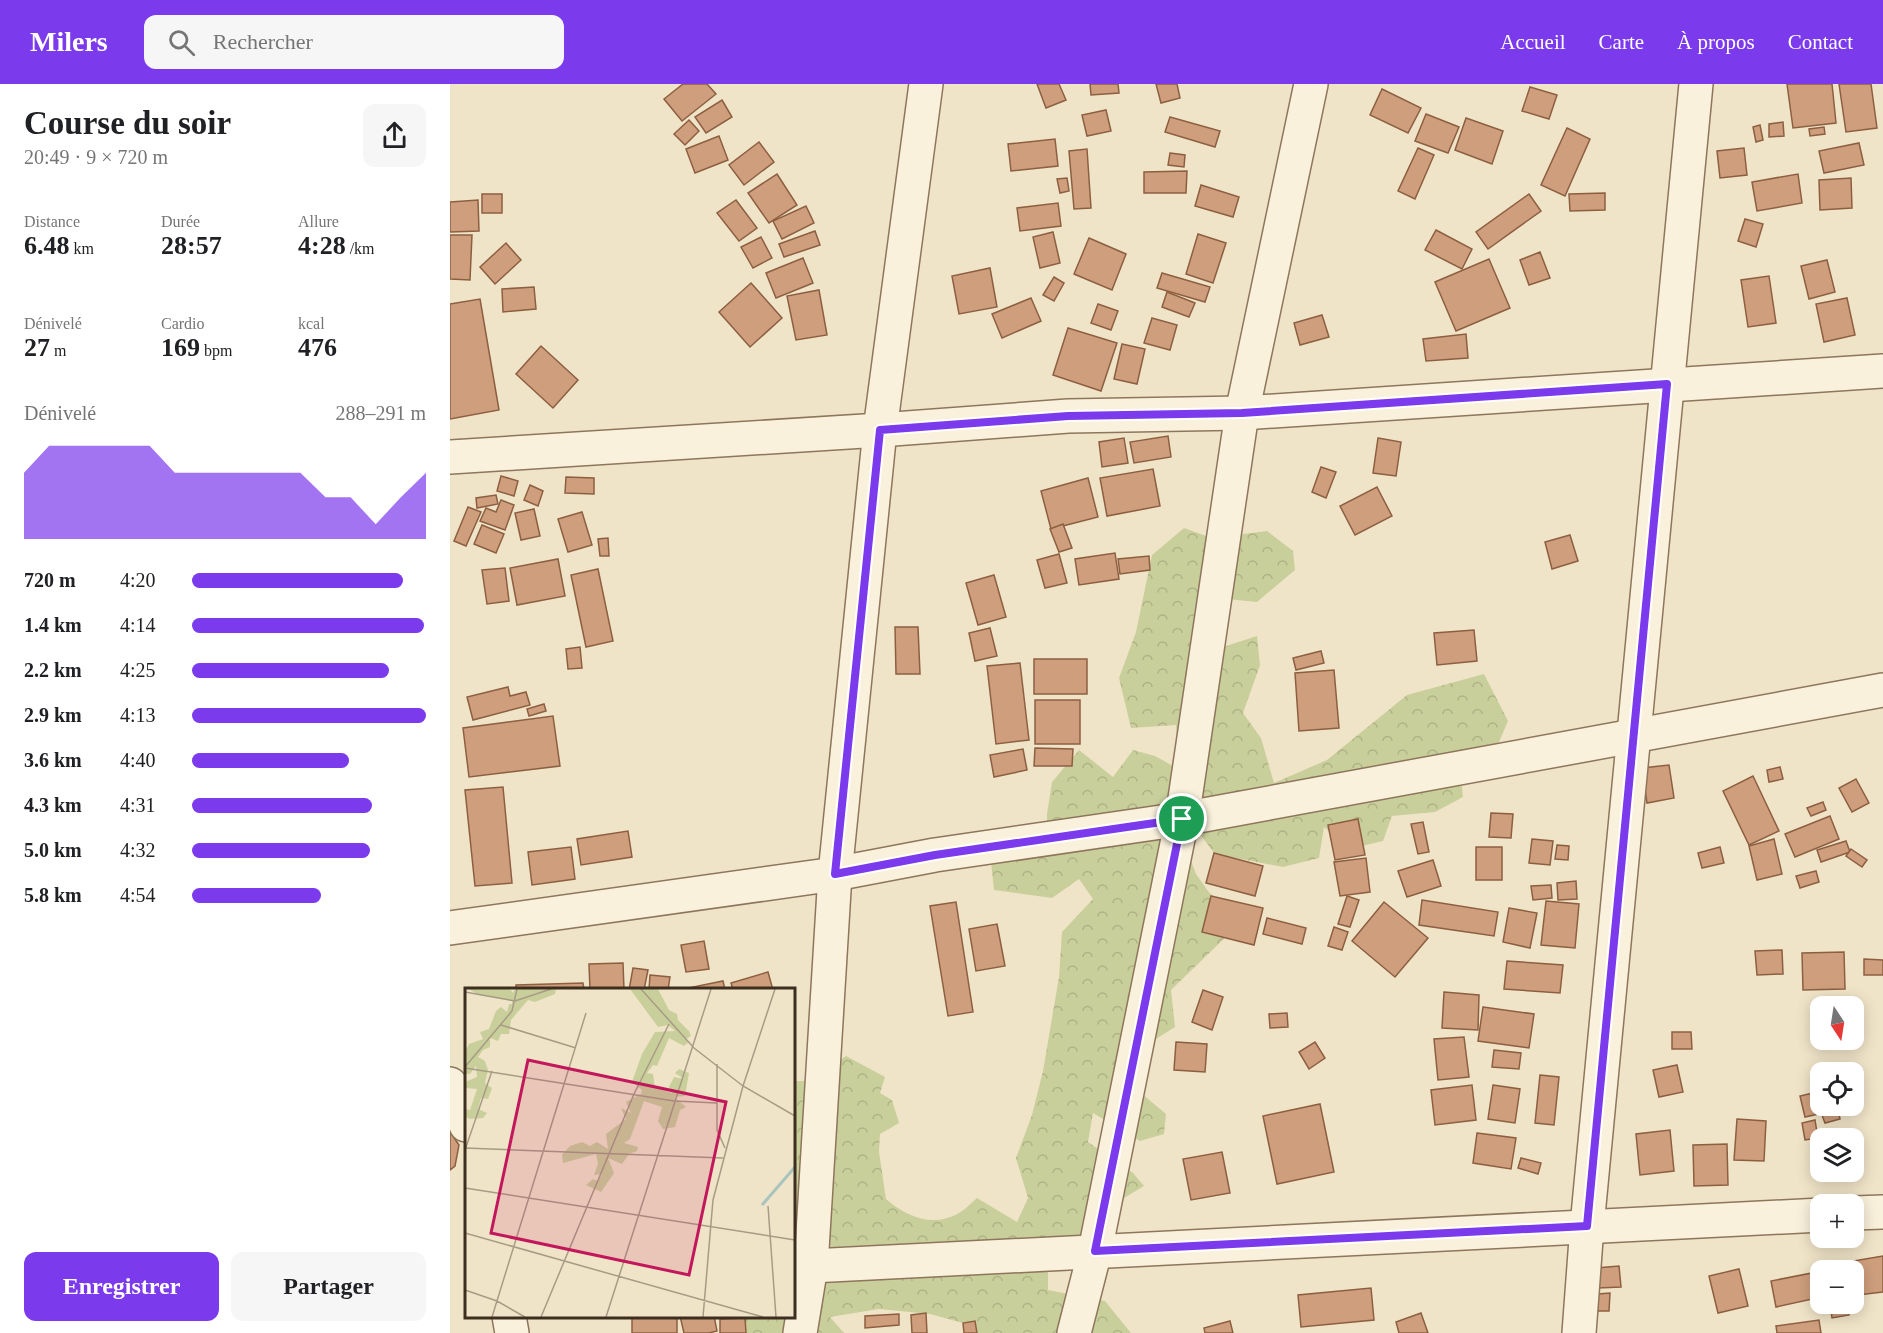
<!DOCTYPE html>
<html lang="fr">
<meta charset="utf-8">
<style>
:root{--surface:#fff;--page:#f6f6f6;--text:#202124;--muted:#757577;--accent:#7c3aed}
body{margin:0;font-family:"Times New Roman",serif;background:var(--page);color:var(--text);height:100vh;display:flex;flex-direction:column;font-size:22px;white-space:nowrap}
*{box-sizing:border-box;margin:0}
p{font-size:20px;color:var(--muted)}
.icon{flex:none;width:33px;height:33px;fill:none;stroke:currentColor;stroke-width:2;stroke-linecap:round;stroke-linejoin:round}
.map{position:relative;flex:1;overflow:hidden}
.details{display:flex;flex-direction:column;background:var(--surface);width:450px}
.details>*{flex:none}
.needle{width:39px;rotate:168deg}
.controls{position:absolute;left:1360px;top:912px;display:grid;gap:12px}
.controls a{display:grid;place-items:center;width:54px;height:54px;border-radius:12px;background:var(--surface);box-shadow:0 3px 15px #0003;font-size:30px}
.pin{position:absolute;display:grid;place-items:center;width:51px;height:51px;color:#fff;margin:-26px;border:3px solid #fff;border-radius:50%;box-shadow:0 2px 6px #0007}
.round{display:grid;place-items:center;flex:none;width:63px;height:63px;border-radius:12px;background:var(--page)}
.overview{display:flex;align-items:center;justify-content:space-between;height:102px;padding:0 24px}
h1{font-size:33px;font-weight:600;line-height:45px}
.figures{display:grid;grid-template-columns:repeat(3,1fr);gap:9px;height:102px;padding:6px 24px}
.figures div{display:grid;align-content:center}
.figures b{font-size:26px;font-weight:600}
.figures small{font-size:16px;font-weight:400}
.figures p{font-size:16px}
.chart{height:168px;padding:12px 24px}
.chart p{display:flex;justify-content:space-between}
.chart svg{width:100%;height:108px;margin-top:6px;fill:var(--accent);opacity:.7}
.cta{display:flex;gap:12px;margin-top:auto;padding:12px 24px}
.cta a{flex:1;height:69px;border-radius:12px;background:var(--accent);color:#fff;font-size:24px;font-weight:600;line-height:69px;text-align:center}
.cta a+a{background:var(--page);color:var(--text)}
ul{padding:0 24px;list-style:none;font-size:20px}
li{display:grid;grid-template-columns:96px 72px 1fr;align-items:center;height:45px}
li i{height:15px;border-radius:8px;background:var(--accent)}
header{display:flex;align-items:center;gap:36px;box-sizing:border-box;height:84px;padding:0 30px;background:var(--accent);color:#fff}
header strong{font-size:28px}
nav{display:flex;gap:33px;margin-inline-start:auto;font-size:21px}
.search{width:420px;height:54px;background:var(--page);display:flex;align-items:center;gap:15px;box-sizing:border-box;padding:0 21px;border-radius:12px;color:var(--muted);font-size:22px}
main{display:flex;flex:1;min-height:0}
.map>svg:first-child{display:block}
.forest{fill:url(#forest-crowns)}
.building{fill:#cf9f7d;stroke:#8d5f41;stroke-width:1.5}
.lines{fill:none;stroke-linecap:round;stroke-linejoin:round}
.minor-casing{stroke:#8d765c;stroke-width:36}
.minor{stroke:#faf1dc;stroke-width:33}
.route-casing{stroke:#fff;stroke-width:12}
.route{stroke:#7c3aed;stroke-width:8}
.inset-river{fill:none;stroke:#a9c4bc;stroke-width:3}
.inset-road{fill:none;stroke:#a89b85;stroke-width:1.5}
.view{fill:#c2185b;fill-opacity:0.15;stroke:#c2185b;stroke-width:3}
.inset-edge{fill:none;stroke:#3d2e20;stroke-width:3}
</style>
<header>
<strong>Milers</strong>
<div class="search"><svg class="icon" aria-label="search" viewBox="0 0 24 24"><circle cx="10" cy="10" r="6"/><path d="M15 15l6 6"/></svg>Rechercher</div>
<nav><a>Accueil</a><a>Carte</a><a>À propos</a><a>Contact</a></nav>
</header>
<main>
<section class="details">
<div class="overview"><div><h1>Course du soir</h1><p>20:49 · 9 × 720 m</p></div><a class="round"><svg class="icon" aria-label="share" viewBox="0 0 24 24"><path d="M12 15V3M7 8l5-5 5 5M5 13v7h14v-7"/></svg></a></div>
<div class="figures">
<div><p>Distance</p><b>6.48<small> km</small></b></div>
<div><p>Durée</p><b>28:57</b></div>
<div><p>Allure</p><b>4:28<small> /km</small></b></div>
</div>
<div class="figures">
<div><p>Dénivelé</p><b>27<small> m</small></b></div>
<div><p>Cardio</p><b>169<small> bpm</small></b></div>
<div><p>kcal</p><b>476</b></div>
</div>
<div class="chart"><p><span>Dénivelé</span>288–291 m</p>
<svg viewBox="0 0 160 44" preserveAspectRatio="none"><path d="M0 44V17L10 6L20 6L30 6L40 6L50 6L60 17L70 17L80 17L90 17L100 17L110 17L120 27L130 27L140 38L150 27L160 17V44z"/></svg>
</div>
<ul>
<li><b>720 m</b>4:20<i style="width:90%"></i></li>
<li><b>1.4 km</b>4:14<i style="width:99%"></i></li>
<li><b>2.2 km</b>4:25<i style="width:84%"></i></li>
<li><b>2.9 km</b>4:13<i style="width:100%"></i></li>
<li><b>3.6 km</b>4:40<i style="width:67%"></i></li>
<li><b>4.3 km</b>4:31<i style="width:77%"></i></li>
<li><b>5.0 km</b>4:32<i style="width:76%"></i></li>
<li><b>5.8 km</b>4:54<i style="width:55%"></i></li>
</ul>
<div class="cta"><a>Enregistrer</a><a>Partager</a></div>
</section>
<div class="map">
<svg width="1433" height="1249" viewBox="0 0 1433 1249">
<defs>
<pattern id="forest-crowns" width="20" height="18" patternUnits="userSpaceOnUse" patternTransform="scale(1.5)"><rect width="20" height="18" fill="#c9cf9b"/><path d="M2 6a3 3 0 1 1 6 0M12 15a3 3 0 1 1 6 0" fill="none" stroke="#aeb285"/></pattern>
</defs>
<rect width="100%" height="100%" fill="#f0e4c8"/>
<path class="forest" d="M734,444L762,454L817,447L843,467L845,486L807,518L767,514L751,570L807,552L810,581L793,629L811,654L824,699L877,676L957,611L1034,590L1058,637L1049,658L1010,684L1013,713L985,728L942,732L933,757L899,765L874,743L869,774L833,783L765,770L749,749L737,767L746,790L758,807L777,826L782,847L721,906L725,943L687,967L666,988L716,1030L714,1050L690,1057L643,1029L638,1058L683,1089L694,1102L664,1120L634,1151L598,1174V1206L655,1217L681,1249H527L513,1239L480,1230L429,1225L380,1233L394,1249H292L294,1233L344,1232V1211L399,1181L384,1164L358,1153L344,1163V997H360L396,972L435,993L430,1009L442,1016L449,1039L430,1050L429,1068L436,1115C457,1133 483,1144 509,1129C516,1125 522,1118 527,1114L567,1138L578,1114L566,1074L582,1031L593,987L609,893L612,848L643,815L629,795L602,814L544,806L541,778L597,748V730L602,698L629,666L663,693L683,666L705,672L743,693L728,669L726,641L681,644L669,594L686,548L702,471Z"/>
<g class="building">
<polygon points="233,0 257,0 266,10 232,37 214,15"/>
<polygon points="587,0 609,0 616,16 596,24"/>
<polygon points="640,0 668,0 669,9 641,11"/>
<polygon points="706,0 727,0 730,14 711,19"/>
<polygon points="1337,0 1382,0 1386,39 1343,44"/>
<polygon points="1389,0 1421,0 1427,44 1396,48"/>
<polygon points="1080,3 1107,11 1099,35 1072,27"/>
<polygon points="932,5 971,24 958,49 920,31"/>
<polygon points="272,16 282,33 256,49 245,33"/>
<polygon points="656,26 661,47 637,52 632,31"/>
<polygon points="976,30 1009,43 998,69 965,57"/>
<polygon points="720,33 770,47 765,63 715,48"/>
<polygon points="1016,34 1053,47 1042,80 1005,66"/>
<polygon points="239,36 249,47 235,61 224,50"/>
<polygon points="1333,38 1334,52 1319,53 1319,40"/>
<polygon points="1310,41 1313,56 1306,58 1303,43"/>
<polygon points="1374,43 1375,50 1360,52 1359,45"/>
<polygon points="1117,44 1140,55 1115,112 1091,101"/>
<polygon points="269,52 278,76 245,89 236,65"/>
<polygon points="605,55 608,82 561,87 558,60"/>
<polygon points="309,58 324,78 294,101 279,81"/>
<polygon points="1409,59 1414,81 1374,89 1369,67"/>
<polygon points="968,64 984,71 965,115 948,107"/>
<polygon points="1294,64 1297,91 1270,94 1267,67"/>
<polygon points="637,65 641,124 624,125 619,67"/>
<polygon points="720,69 735,71 734,83 718,81"/>
<polygon points="737,87 736,109 694,109 694,88"/>
<polygon points="327,90 347,121 319,139 298,109"/>
<polygon points="1348,90 1352,119 1307,127 1302,98"/>
<polygon points="617,94 619,107 610,109 607,95"/>
<polygon points="1401,94 1402,124 1370,126 1369,96"/>
<polygon points="751,101 789,113 783,133 745,122"/>
<polygon points="1155,109 1155,126 1120,127 1119,110"/>
<rect x="32" y="110" width="20" height="19"/>
<polygon points="1079,110 1091,127 1038,165 1026,148"/>
<polygon points="28,116 29,147 0,148 0,118"/>
<polygon points="286,116 307,144 289,157 267,129"/>
<polygon points="608,119 611,142 570,147 567,124"/>
<polygon points="356,122 364,139 332,155 323,137"/>
<polygon points="1295,135 1313,140 1306,163 1288,157"/>
<polygon points="986,146 1022,165 1012,185 975,166"/>
<polygon points="365,147 370,161 334,173 329,160"/>
<polygon points="603,148 610,179 590,184 583,153"/>
<polygon points="748,150 776,159 763,199 736,190"/>
<polygon points="0,151 22,151 20,196 0,195"/>
<polygon points="311,153 322,174 303,184 291,163"/>
<polygon points="639,154 676,170 662,206 624,190"/>
<polygon points="56,159 71,176 45,200 30,183"/>
<polygon points="1090,168 1100,194 1079,201 1070,176"/>
<polygon points="353,174 363,199 326,214 316,189"/>
<polygon points="1039,175 1060,224 1006,247 985,198"/>
<polygon points="1377,176 1385,208 1359,215 1351,182"/>
<polygon points="540,184 547,223 509,230 502,192"/>
<polygon points="712,189 760,203 755,218 707,204"/>
<polygon points="1319,192 1326,239 1298,243 1291,196"/>
<polygon points="604,193 614,199 604,217 593,211"/>
<polygon points="301,199 332,234 300,263 269,228"/>
<polygon points="84,203 86,225 53,228 52,205"/>
<polygon points="369,206 377,251 346,256 337,212"/>
<polygon points="717,208 745,219 739,233 712,223"/>
<polygon points="581,214 591,237 552,254 542,230"/>
<polygon points="1397,214 1405,251 1374,258 1366,220"/>
<polygon points="30,215 49,326 0,335 0,220"/>
<polygon points="648,220 668,227 661,246 641,239"/>
<polygon points="872,231 879,253 850,261 844,239"/>
<polygon points="702,234 727,241 720,266 694,259"/>
<polygon points="618,244 667,259 651,307 603,291"/>
<polygon points="1016,250 1018,274 976,277 973,255"/>
<polygon points="672,260 695,265 687,300 664,295"/>
<polygon points="91,262 128,296 103,324 66,290"/>
<polygon points="718,352 721,373 684,379 680,358"/>
<polygon points="674,354 678,379 652,383 649,358"/>
<polygon points="928,354 951,358 946,392 923,389"/>
<polygon points="871,383 886,388 876,414 862,408"/>
<polygon points="703,385 710,422 657,432 650,394"/>
<polygon points="51,392 68,397 64,412 47,407"/>
<polygon points="116,393 144,394 144,410 115,409"/>
<polygon points="638,394 648,433 601,445 591,407"/>
<polygon points="80,401 93,407 88,422 74,416"/>
<polygon points="927,403 942,432 905,451 890,422"/>
<polygon points="46,411 48,420 27,424 26,414"/>
<polygon points="51,416 64,421 55,446 30,437 36,424 46,428"/>
<polygon points="18,423 31,428 16,462 4,457"/>
<polygon points="84,425 90,452 71,456 65,429"/>
<polygon points="132,428 142,461 118,468 108,435"/>
<polygon points="613,440 622,464 609,468 600,445"/>
<polygon points="32,441 54,450 46,469 24,460"/>
<polygon points="1120,451 1128,477 1102,485 1095,458"/>
<polygon points="158,454 159,472 150,472 148,455"/>
<polygon points="665,469 669,495 629,501 625,475"/>
<polygon points="609,470 617,499 595,504 587,476"/>
<polygon points="699,472 700,486 670,490 668,475"/>
<polygon points="108,475 115,512 67,521 60,484"/>
<polygon points="55,484 59,517 37,520 32,486"/>
<polygon points="148,485 163,557 136,563 121,491"/>
<polygon points="544,491 556,533 528,541 516,499"/>
<polygon points="445,543 468,543 470,590 446,590"/>
<polygon points="540,544 547,572 525,577 519,549"/>
<polygon points="1024,546 1027,577 987,581 984,549"/>
<polygon points="130,563 132,584 118,585 116,565"/>
<polygon points="871,567 874,579 846,586 843,574"/>
<rect x="584" y="575" width="53" height="35"/>
<polygon points="570,579 579,656 546,660 537,582"/>
<polygon points="884,586 889,644 849,647 845,589"/>
<polygon points="58,603 60,612 76,608 80,621 23,636 17,613"/>
<rect x="585" y="616" width="45" height="44"/>
<polygon points="94,620 96,627 79,632 77,625"/>
<polygon points="103,632 110,682 19,693 13,644"/>
<polygon points="585,664 623,665 622,682 584,682"/>
<polygon points="573,665 577,686 544,693 540,671"/>
<polygon points="1219,681 1224,714 1197,719 1192,684"/>
<polygon points="1330,683 1333,695 1319,698 1317,686"/>
<polygon points="1303,692 1329,747 1299,761 1273,707"/>
<polygon points="1406,695 1419,719 1402,728 1389,704"/>
<polygon points="53,703 62,799 25,802 15,706"/>
<polygon points="1373,718 1376,726 1361,732 1357,724"/>
<polygon points="1041,729 1063,730 1061,754 1039,753"/>
<polygon points="1380,732 1389,755 1345,773 1335,750"/>
<polygon points="908,735 915,771 885,776 878,741"/>
<polygon points="973,738 979,768 968,770 961,740"/>
<polygon points="178,747 182,773 131,781 127,755"/>
<polygon points="1082,755 1103,757 1100,781 1079,779"/>
<polygon points="1324,755 1332,790 1307,796 1299,762"/>
<polygon points="1396,757 1400,768 1371,778 1367,766"/>
<polygon points="1107,761 1119,762 1118,776 1105,775"/>
<polygon points="121,763 125,795 82,801 78,768"/>
<rect x="1026" y="763" width="26" height="33"/>
<polygon points="1270,763 1274,779 1252,784 1248,769"/>
<polygon points="1401,765 1417,776 1412,783 1396,772"/>
<polygon points="764,769 813,782 805,812 756,799"/>
<polygon points="916,774 920,808 890,812 884,778"/>
<polygon points="983,776 991,802 957,813 948,787"/>
<polygon points="1366,787 1369,798 1350,804 1346,792"/>
<polygon points="1126,797 1127,815 1108,816 1107,799"/>
<polygon points="1101,801 1102,814 1083,816 1081,802"/>
<polygon points="761,812 813,824 804,861 752,848"/>
<polygon points="897,812 909,816 900,843 888,840"/>
<polygon points="972,816 1048,828 1044,852 969,841"/>
<polygon points="1096,817 1129,820 1125,864 1091,861"/>
<polygon points="506,818 523,928 498,932 480,822"/>
<polygon points="934,818 978,854 945,893 902,857"/>
<polygon points="1059,824 1087,829 1080,864 1053,858"/>
<polygon points="817,834 856,844 852,860 813,850"/>
<polygon points="547,840 555,882 526,887 519,845"/>
<polygon points="884,843 898,848 892,866 878,862"/>
<polygon points="254,857 259,885 236,888 231,861"/>
<polygon points="1332,866 1333,890 1307,891 1305,867"/>
<polygon points="1394,868 1395,905 1353,906 1352,869"/>
<polygon points="1414,875 1433,876 1433,891 1414,891"/>
<polygon points="1057,877 1113,881 1110,909 1054,905"/>
<polygon points="173,879 174,906 140,906 139,880"/>
<polygon points="183,884 198,886 194,906 179,906"/>
<polygon points="318,888 323,906 283,906 281,899"/>
<polygon points="200,891 220,893 218,906 199,906"/>
<polygon points="273,897 275,906 238,906 238,904"/>
<polygon points="133,899 134,906 66,906 66,901"/>
<polygon points="753,906 773,913 762,946 742,938"/>
<polygon points="994,908 1029,911 1028,946 992,944"/>
<polygon points="1033,923 1084,930 1079,964 1028,957"/>
<polygon points="837,929 838,943 820,944 819,930"/>
<polygon points="1222,948 1241,948 1242,965 1222,965"/>
<polygon points="1014,953 1019,993 988,996 984,955"/>
<polygon points="726,958 757,960 755,988 724,986"/>
<polygon points="865,958 875,974 859,985 849,968"/>
<polygon points="1044,966 1071,969 1069,985 1042,983"/>
<polygon points="1227,981 1233,1008 1209,1013 1203,986"/>
<polygon points="1090,991 1109,993 1104,1041 1085,1039"/>
<polygon points="1022,1001 1026,1036 985,1041 981,1006"/>
<polygon points="1043,1001 1070,1005 1065,1039 1038,1035"/>
<polygon points="1371,1007 1371,1022 1403,1022 1355,1033 1350,1012"/>
<polygon points="870,1020 884,1088 827,1100 813,1032"/>
<polygon points="1388,1026 1390,1035 1375,1039 1372,1031"/>
<polygon points="1287,1035 1316,1037 1314,1077 1284,1076"/>
<polygon points="1365,1036 1368,1054 1355,1056 1352,1039"/>
<polygon points="1220,1046 1224,1087 1190,1091 1186,1050"/>
<polygon points="0,1048 9,1061 5,1082 0,1086"/>
<polygon points="1027,1049 1066,1054 1061,1085 1023,1079"/>
<polygon points="1277,1060 1278,1101 1244,1102 1243,1061"/>
<polygon points="772,1068 780,1109 741,1116 733,1075"/>
<polygon points="1071,1074 1091,1079 1088,1090 1068,1084"/>
<polygon points="1433,1172 1433,1208 1408,1211 1403,1177"/>
<polygon points="1392,1178 1393,1186 1375,1186 1374,1181"/>
<polygon points="1169,1182 1171,1203 1148,1204 1146,1184"/>
<polygon points="1289,1185 1298,1222 1268,1229 1259,1192"/>
<polygon points="1362,1189 1367,1214 1326,1223 1321,1197"/>
<polygon points="921,1204 924,1236 851,1243 848,1211"/>
<polygon points="1160,1209 1159,1227 1148,1227 1148,1210"/>
<polygon points="1380,1220 1398,1220 1399,1231 1382,1234"/>
<polygon points="476,1229 477,1249 462,1249 461,1231"/>
<polygon points="971,1229 978,1249 949,1249 946,1238"/>
<polygon points="449,1230 449,1241 415,1244 415,1232"/>
<rect x="182" y="1232" width="45" height="17"/>
<polygon points="230,1232 264,1232 267,1247 259,1249 234,1249"/>
<polygon points="295,1234 296,1249 270,1249 270,1235"/>
<polygon points="1369,1236 1371,1249 1327,1249 1326,1242"/>
<polygon points="525,1237 527,1249 514,1249 513,1239"/>
<polygon points="780,1237 783,1249 755,1249 754,1244"/>
</g>
<g class="lines">
<defs>
<g id="minor">
<polyline points="0,373 430,346 618,332 792,329 1433,287"/>
<polyline points="0,844 385,790 485,771 732,735 1433,606"/>
<polyline points="0,1000 16,1041"/>
<polyline points="1404,1129 1433,1128"/>
<polyline points="344,1184 361,1182 1371,1131"/>
<polyline points="59,1232 62,1249"/>
<polyline points="350,1249 361,1182 385,790 430,346 476,0"/>
<polyline points="624,1249 645,1167 732,735 792,329 861,0"/>
<polyline points="1129,1249 1137,1142 1246,0"/>
</g>
</defs>
<use href="#minor" class="minor-casing"/>
<use href="#minor" class="minor"/>
</g>
<g class="lines">
<defs>
<polygon id="route" points="1217,300 1137,1142 645,1167 732,735 485,771 385,790 430,346 618,332 792,329"/>
</defs>
<use href="#route" class="route-casing"/>
<use href="#route" class="route"/>
</g>
<g transform="translate(15 904)">
<rect width="330" height="330" fill="#f0e4c8"/>
<path d="M4,1H45L48,5L50,1H91L90,6L70,14L63,12L46,32L44,46H36L33,53L25,50V59L18,62L13,69L20,73L23,82L20,95L27,100L23,111L16,110L13,121L22,125L18,130L5,131L0,129V121L5,122L12,101L0,100V94L12,89L11,78L5,86H0V64L4,56L18,51L15,44L24,41L31,23L36,19L42,24L44,16H47V13L13,7ZM165,1H193L204,22L212,26L213,32L224,43L226,48L221,51L224,54L219,58L204,50L192,78L188,77L182,85L188,86L190,100L207,105L204,99L209,89L219,91L210,85L214,81L224,85L220,108L209,109L221,119L215,122L210,139L198,141L193,133L197,119L179,113L165,151L159,155L173,159L172,163L164,166L157,176L143,170L149,185L136,204L121,197L128,191L133,193L137,186L129,187L133,176L131,166L98,175L97,167L105,158L117,154L125,158L132,154L143,161L141,146L161,131L156,120L166,125L161,114L176,106L177,102L167,94L177,66L190,44L210,43L203,37L193,39Z" fill="#c9cf9b"/>
<path class="inset-river" d="M297,217L330,179"/>
<path class="inset-road" d="M176,1L229,60L278,98L330,128M0,4L50,13L86,1M36,37L111,60M252,76V142L260,160M0,79L47,23L52,1M0,80L209,113L252,115M0,160L258,170M0,162L27,83M0,200L330,252M303,218L311,329M0,245L298,329M0,302L32,313L60,329M27,329L121,25M76,329L169,106L204,36M141,329L246,1M238,329L248,212L278,98L310,1"/>
<path class="view" d="M63,72L261,114L224,287L26,245Z"/>
<rect width="330" height="330" class="inset-edge"/>
</g>
</svg>
<div class="controls">
<a><svg class="needle" viewBox="-14 -14 28 28"><path d="M0-13l5 13h-10z" fill="#e53935"/><path d="M0 13l5-13h-10z" fill="#757577"/></svg></a>
<a><svg class="icon" aria-label="locate" viewBox="0 0 24 24"><circle cx="12" cy="12" r="6"/><path d="M12 2v4M12 18v4M2 12h4M18 12h4"/></svg></a>
<a><svg class="icon" aria-label="layers" viewBox="0 0 24 24"><path d="M12 4l9 5-9 5-9-5zM3 14l9 5 9-5"/></svg></a>
<a>+</a>
<a>−</a>
</div>
<div class="pin" style="left:732px;top:735px;background:#1e9e55"><svg class="icon" aria-label="arrive" viewBox="0 0 24 24"><path d="M6 21V4h12l-3 4 3 4H6"/></svg></div>
</div>
</main>
